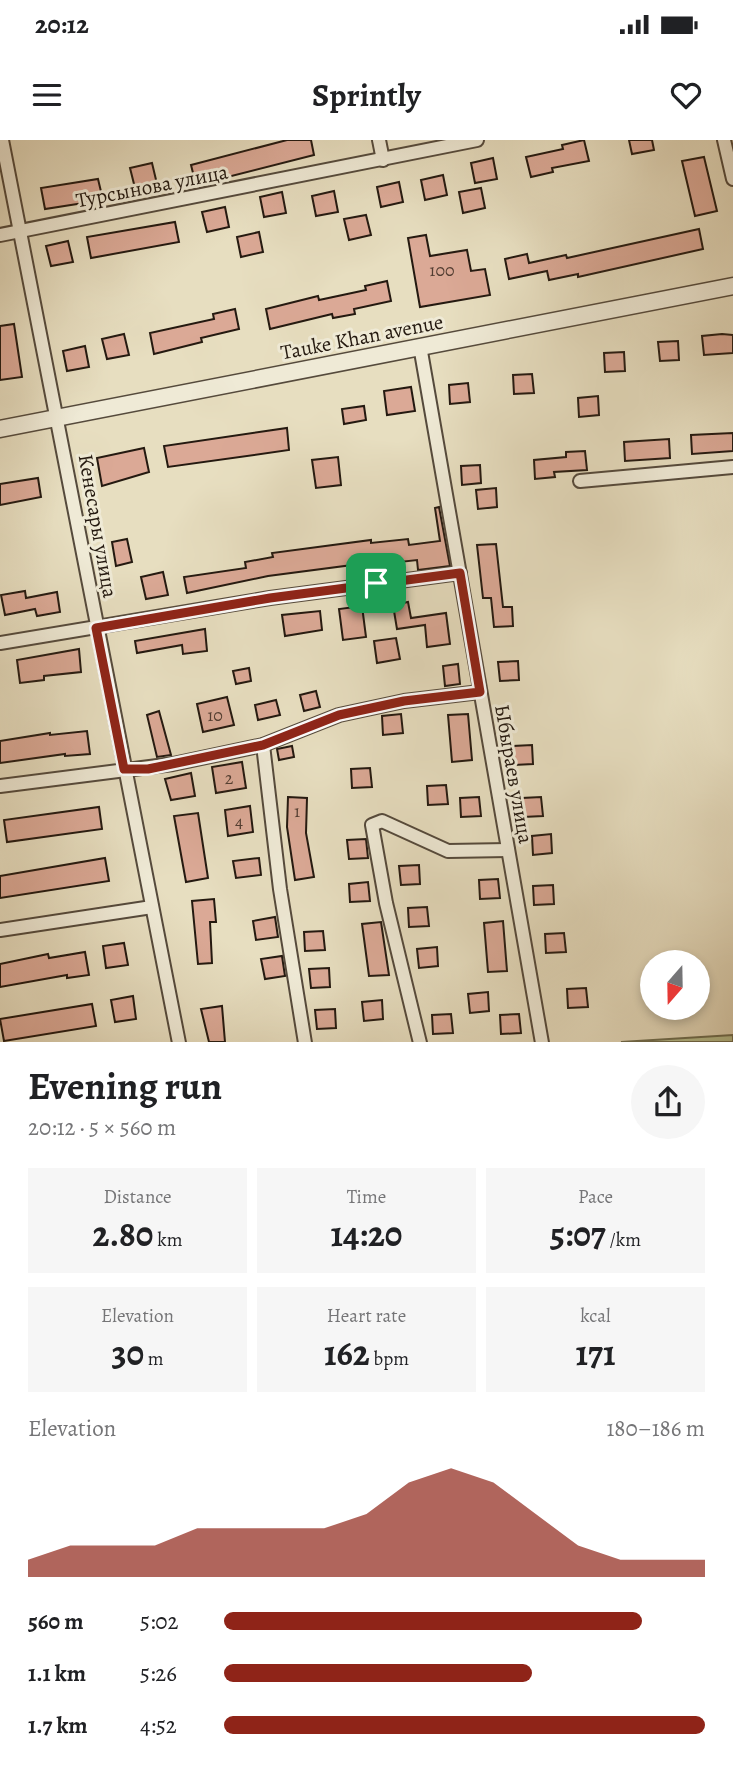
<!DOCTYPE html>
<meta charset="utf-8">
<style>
:root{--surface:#fff;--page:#f6f6f6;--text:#202124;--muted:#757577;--accent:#8f2418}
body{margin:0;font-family:Alegreya,serif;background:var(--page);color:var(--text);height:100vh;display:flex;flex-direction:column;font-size:26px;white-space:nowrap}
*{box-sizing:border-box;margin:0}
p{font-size:23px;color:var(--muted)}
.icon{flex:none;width:38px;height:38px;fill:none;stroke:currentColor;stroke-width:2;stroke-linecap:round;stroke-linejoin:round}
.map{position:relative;height:902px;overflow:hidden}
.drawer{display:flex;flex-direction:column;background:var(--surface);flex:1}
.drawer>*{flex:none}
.needle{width:46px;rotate:200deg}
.fabs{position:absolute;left:640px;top:810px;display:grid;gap:14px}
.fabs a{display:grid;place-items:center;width:70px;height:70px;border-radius:50%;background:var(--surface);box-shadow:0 4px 10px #0003;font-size:35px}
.pin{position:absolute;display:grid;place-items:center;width:60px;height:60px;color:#fff;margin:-30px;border-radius:14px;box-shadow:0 4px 10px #0006}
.round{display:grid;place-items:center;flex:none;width:74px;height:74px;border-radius:37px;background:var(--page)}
.head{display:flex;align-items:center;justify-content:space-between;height:119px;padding:0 28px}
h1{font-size:38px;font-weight:700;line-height:52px}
.stats{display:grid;grid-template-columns:repeat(3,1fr);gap:10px;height:119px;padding:7px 28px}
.stats div{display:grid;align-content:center;border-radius:0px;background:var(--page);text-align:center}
.stats b{font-size:35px;font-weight:700}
.stats small{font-size:19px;font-weight:400}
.stats p{font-size:19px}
.chart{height:196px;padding:14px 28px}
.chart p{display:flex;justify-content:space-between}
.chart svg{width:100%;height:126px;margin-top:7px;fill:var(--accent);opacity:.7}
ul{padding:0 28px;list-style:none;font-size:23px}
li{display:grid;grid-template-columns:112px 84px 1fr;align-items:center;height:52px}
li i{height:18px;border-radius:9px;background:var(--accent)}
.status{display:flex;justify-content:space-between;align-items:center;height:49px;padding:0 35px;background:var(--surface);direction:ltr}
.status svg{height:19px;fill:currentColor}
header{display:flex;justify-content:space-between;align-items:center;height:91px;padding:0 28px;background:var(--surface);font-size:32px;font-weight:700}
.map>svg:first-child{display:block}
.green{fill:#b7c191;stroke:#6e6d50;stroke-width:2}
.building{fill:#dba996;stroke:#241910;stroke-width:2}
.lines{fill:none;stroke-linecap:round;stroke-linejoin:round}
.minor-casing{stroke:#554a3c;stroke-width:16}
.tertiary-casing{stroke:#554a3c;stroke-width:19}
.minor{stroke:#efead6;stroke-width:12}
.tertiary{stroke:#efead6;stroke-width:16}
.route-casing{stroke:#fff;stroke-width:14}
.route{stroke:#8f2418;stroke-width:9}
.labels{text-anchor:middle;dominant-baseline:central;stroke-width:6;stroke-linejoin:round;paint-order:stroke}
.number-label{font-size:18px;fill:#523d32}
.street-label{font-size:21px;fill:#241910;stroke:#efead6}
</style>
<div class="status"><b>20:12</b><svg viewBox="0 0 49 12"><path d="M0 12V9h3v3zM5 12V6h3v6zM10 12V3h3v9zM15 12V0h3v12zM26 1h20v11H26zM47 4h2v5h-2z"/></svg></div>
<header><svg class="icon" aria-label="menu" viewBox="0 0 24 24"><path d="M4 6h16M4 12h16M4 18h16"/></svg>Sprintly<svg class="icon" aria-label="heart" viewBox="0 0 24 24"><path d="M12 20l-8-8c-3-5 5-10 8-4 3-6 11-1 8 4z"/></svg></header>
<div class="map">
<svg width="733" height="903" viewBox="0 0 733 903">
<rect width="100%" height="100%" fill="#e7dec0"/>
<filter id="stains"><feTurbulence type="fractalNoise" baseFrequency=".00286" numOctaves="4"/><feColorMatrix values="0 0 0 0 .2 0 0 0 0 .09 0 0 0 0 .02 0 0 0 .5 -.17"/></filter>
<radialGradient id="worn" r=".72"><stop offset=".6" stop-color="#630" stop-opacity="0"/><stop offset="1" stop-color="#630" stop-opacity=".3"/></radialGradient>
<polygon class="green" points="733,895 733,902 621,902"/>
<g class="building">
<polygon points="287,0 311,0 314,15 196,45 191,25"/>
<polygon points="584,0 589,21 552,28 553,32 531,37 526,17 563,9 562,5"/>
<polygon points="629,0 652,0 654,10 632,14"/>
<polygon points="704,17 717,71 695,76 682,21"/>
<polygon points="493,18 497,39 475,43 471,23"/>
<polygon points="152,23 157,44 135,48 130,28"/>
<polygon points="443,35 447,55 425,60 421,40"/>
<polygon points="98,39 103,60 45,69 41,48"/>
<polygon points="399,42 403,62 381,67 377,47"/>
<polygon points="481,48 485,68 463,73 459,52"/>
<polygon points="334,51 338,72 316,76 312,56"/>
<polygon points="282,52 286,73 264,77 260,57"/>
<polygon points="225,67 229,87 207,92 202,72"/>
<polygon points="366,75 371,95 349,100 344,79"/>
<polygon points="175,82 179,102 91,118 87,97"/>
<polygon points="699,89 703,109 578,137 578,134 549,140 547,131 509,139 505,119 527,114 529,123 566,115 567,118"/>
<polygon points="259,92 263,112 241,117 237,97"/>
<polygon points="426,95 430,116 467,110 471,131 485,129 490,155 420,167 408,98"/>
<polygon points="68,101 73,122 51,126 46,106"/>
<polygon points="387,141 391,161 354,169 355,174 333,178 332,174 270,189 266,169 318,156 319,160 366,150 365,146"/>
<polygon points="235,169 239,189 201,198 202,202 154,214 150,193 214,179 213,174"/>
<polygon points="14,184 22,237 0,240 0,186"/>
<polygon points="124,194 129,215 107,219 102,199"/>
<polygon points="722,194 733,195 733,213 704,215 702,196"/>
<polygon points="678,201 679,220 660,221 658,202"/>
<polygon points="85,206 89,227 67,231 63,211"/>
<polygon points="624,212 625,231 605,232 604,213"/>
<polygon points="532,234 534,253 514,254 513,235"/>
<polygon points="468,243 470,262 450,264 449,245"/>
<polygon points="411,247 415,271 387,275 384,251"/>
<polygon points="598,256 599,275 579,277 578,258"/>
<polygon points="364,266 366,280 344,284 342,269"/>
<polygon points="287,288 289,310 168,327 164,306"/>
<polygon points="733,293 733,311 692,314 691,295"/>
<polygon points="669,299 670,318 625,321 624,302"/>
<polygon points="144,308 149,332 102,346 97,318"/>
<polygon points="585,311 587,330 554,332 555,337 535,339 534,320 566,317 566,312"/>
<polygon points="338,317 341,345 316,348 312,320"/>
<polygon points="480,325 481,343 462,345 461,326"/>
<polygon points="38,338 41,357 0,365 0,344"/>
<polygon points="496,348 497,367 478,369 476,350"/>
<polygon points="439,367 450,426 418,430 417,420 391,423 391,420 268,436 187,453 184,437 246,428 245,422 273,417 272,413 371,400 371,403 408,399 409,405 440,401 435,368"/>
<polygon points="127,399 132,422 116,426 112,402"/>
<polygon points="496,404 503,467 512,467 513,486 494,487 491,458 483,458 477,405"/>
<polygon points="163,432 168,455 146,459 141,437"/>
<polygon points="25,451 26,458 57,452 60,472 37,476 35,469 5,475 1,455"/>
<polygon points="408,462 411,478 446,473 450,504 427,507 425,485 397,489 393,465"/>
<polygon points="362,466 366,497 343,500 339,469"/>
<polygon points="320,471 322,490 285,496 282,475"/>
<polygon points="205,489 207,511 183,514 182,505 137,513 135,501"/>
<polygon points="396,498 400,519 377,523 374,501"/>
<polygon points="79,509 81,532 44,536 44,540 20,543 17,520"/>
<polygon points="518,521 519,540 500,541 498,522"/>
<polygon points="458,524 460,544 445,546 443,526"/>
<polygon points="249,528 251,541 236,544 233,531"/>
<polygon points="316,551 320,567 304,571 300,555"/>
<polygon points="227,557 234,585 203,592 197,564"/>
<polygon points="276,560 280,575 258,580 255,565"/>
<polygon points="159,571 171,615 157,617 147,575"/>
<polygon points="401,574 403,593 383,595 382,576"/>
<polygon points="468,574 472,620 452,622 448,575"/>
<polygon points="87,591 90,614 65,616 65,614 0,623 0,601 50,593 50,595"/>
<polygon points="532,605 533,624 514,625 513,606"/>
<polygon points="292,606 294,617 279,620 277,609"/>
<polygon points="242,622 246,648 216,653 212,627"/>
<polygon points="370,628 372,647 352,648 351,629"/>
<polygon points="191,633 195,656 171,660 165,639"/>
<polygon points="446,645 448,664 428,665 427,646"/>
<polygon points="288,657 307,658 306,693 314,737 295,740 287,687"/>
<polygon points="479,657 481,676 461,677 460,658"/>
<polygon points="541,657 543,676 523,677 522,658"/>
<polygon points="250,666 253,692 228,696 225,670"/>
<polygon points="99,667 102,689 7,702 4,680"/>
<polygon points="198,673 208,738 186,742 174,676"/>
<polygon points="551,694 552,713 533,715 532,696"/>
<polygon points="366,699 368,718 349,719 347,700"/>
<polygon points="105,718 109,741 0,758 0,736"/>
<polygon points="259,718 261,735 236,738 233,721"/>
<polygon points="419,725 420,744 401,745 399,726"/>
<polygon points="498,739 500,758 480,759 479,740"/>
<polygon points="368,742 370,761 350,762 349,744"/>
<polygon points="553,745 554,764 534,765 533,746"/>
<polygon points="214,759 216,782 210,782 212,823 198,824 192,761"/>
<polygon points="427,767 429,786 409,787 408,768"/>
<polygon points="275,777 278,797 256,800 253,781"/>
<polygon points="503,781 507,831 488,832 484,783"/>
<polygon points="381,782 389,835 369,836 362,784"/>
<polygon points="323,791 325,810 305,811 304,792"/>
<polygon points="564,793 566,812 546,813 545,794"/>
<polygon points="124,803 128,825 106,828 103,806"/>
<polygon points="437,807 438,826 419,828 417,809"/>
<polygon points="85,812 89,835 67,838 67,835 0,847 0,824 48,814 49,818"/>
<polygon points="282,816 285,836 265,839 261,819"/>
<polygon points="329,828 330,847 311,848 309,829"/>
<polygon points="586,848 588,867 568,868 567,849"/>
<polygon points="488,852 489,871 470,873 468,854"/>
<polygon points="133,856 136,879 115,882 111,860"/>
<polygon points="382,860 383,879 364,881 362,862"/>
<polygon points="92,864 96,886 4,901 0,879"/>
<polygon points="222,866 225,902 209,902 201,869"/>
<polygon points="335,869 336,888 317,889 315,870"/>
<polygon points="451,874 453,893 433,894 432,875"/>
<polygon points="519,874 521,893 501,894 500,875"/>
</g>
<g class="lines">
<defs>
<g id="minor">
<polyline points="2,0 179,903"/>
<polyline points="379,0 383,20"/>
<polyline points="724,0 733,39"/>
<polyline points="0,95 477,0"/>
<polyline points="420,206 542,903"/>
<polyline points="580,341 733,327"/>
<polyline points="0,503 270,458 460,433"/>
<polyline points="263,605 280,749 305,903"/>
<polyline points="0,646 173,624 263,605 339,575 404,561 480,552"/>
<polyline points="0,790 152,767"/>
<polyline points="420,903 386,763 372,685 382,681 448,711 508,710"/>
</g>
<polyline id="tertiary" points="0,289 733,146"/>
</defs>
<use href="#minor" class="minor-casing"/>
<use href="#tertiary" class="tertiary-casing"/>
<use href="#minor" class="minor"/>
<use href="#tertiary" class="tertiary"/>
</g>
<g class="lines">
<defs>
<polygon id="route" points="460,433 480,552 404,561 339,575 263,605 148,629 124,629 96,488 270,458"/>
</defs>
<use href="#route" class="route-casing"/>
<use href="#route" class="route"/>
</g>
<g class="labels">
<g class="number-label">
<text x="442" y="130">100</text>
<text x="215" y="575">10</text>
<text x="229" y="638">2</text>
<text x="297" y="671">1</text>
<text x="239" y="681">4</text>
</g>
<g class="street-label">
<text transform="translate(152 46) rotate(-11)">Турсынова улица</text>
<text transform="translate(362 197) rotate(-11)">Tauke Khan avenue</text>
<text transform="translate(98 386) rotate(80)">Кенесары улица</text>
<text transform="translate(514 634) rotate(80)">Ыбыраев улица</text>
</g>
</g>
<rect width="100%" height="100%" filter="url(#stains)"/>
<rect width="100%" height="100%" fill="url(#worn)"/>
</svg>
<div class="fabs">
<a><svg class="needle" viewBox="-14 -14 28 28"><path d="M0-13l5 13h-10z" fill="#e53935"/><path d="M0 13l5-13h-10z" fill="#757577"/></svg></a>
</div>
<div class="pin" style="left:376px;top:443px;background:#1e9e55"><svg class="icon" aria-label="arrive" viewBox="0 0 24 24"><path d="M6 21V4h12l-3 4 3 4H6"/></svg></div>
</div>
<section class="drawer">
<div class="head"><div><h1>Evening run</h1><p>20:12 · 5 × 560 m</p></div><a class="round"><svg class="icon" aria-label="share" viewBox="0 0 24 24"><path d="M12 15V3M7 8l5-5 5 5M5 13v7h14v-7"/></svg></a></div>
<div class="stats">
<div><p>Distance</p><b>2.80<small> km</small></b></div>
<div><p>Time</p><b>14:20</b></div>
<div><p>Pace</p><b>5:07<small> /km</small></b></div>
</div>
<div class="stats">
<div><p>Elevation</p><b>30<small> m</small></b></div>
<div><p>Heart rate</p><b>162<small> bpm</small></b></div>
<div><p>kcal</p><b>171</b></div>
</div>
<div class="chart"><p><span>Elevation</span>180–186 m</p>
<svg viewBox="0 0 160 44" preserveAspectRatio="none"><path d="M0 44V38L10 33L20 33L30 33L40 27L50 27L60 27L70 27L80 22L90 11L100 6L110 11L120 22L130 33L140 38L150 38L160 38V44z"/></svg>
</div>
<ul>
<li><b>560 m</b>5:02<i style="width:87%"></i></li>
<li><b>1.1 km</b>5:26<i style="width:64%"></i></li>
<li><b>1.7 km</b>4:52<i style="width:100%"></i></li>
</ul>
</section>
